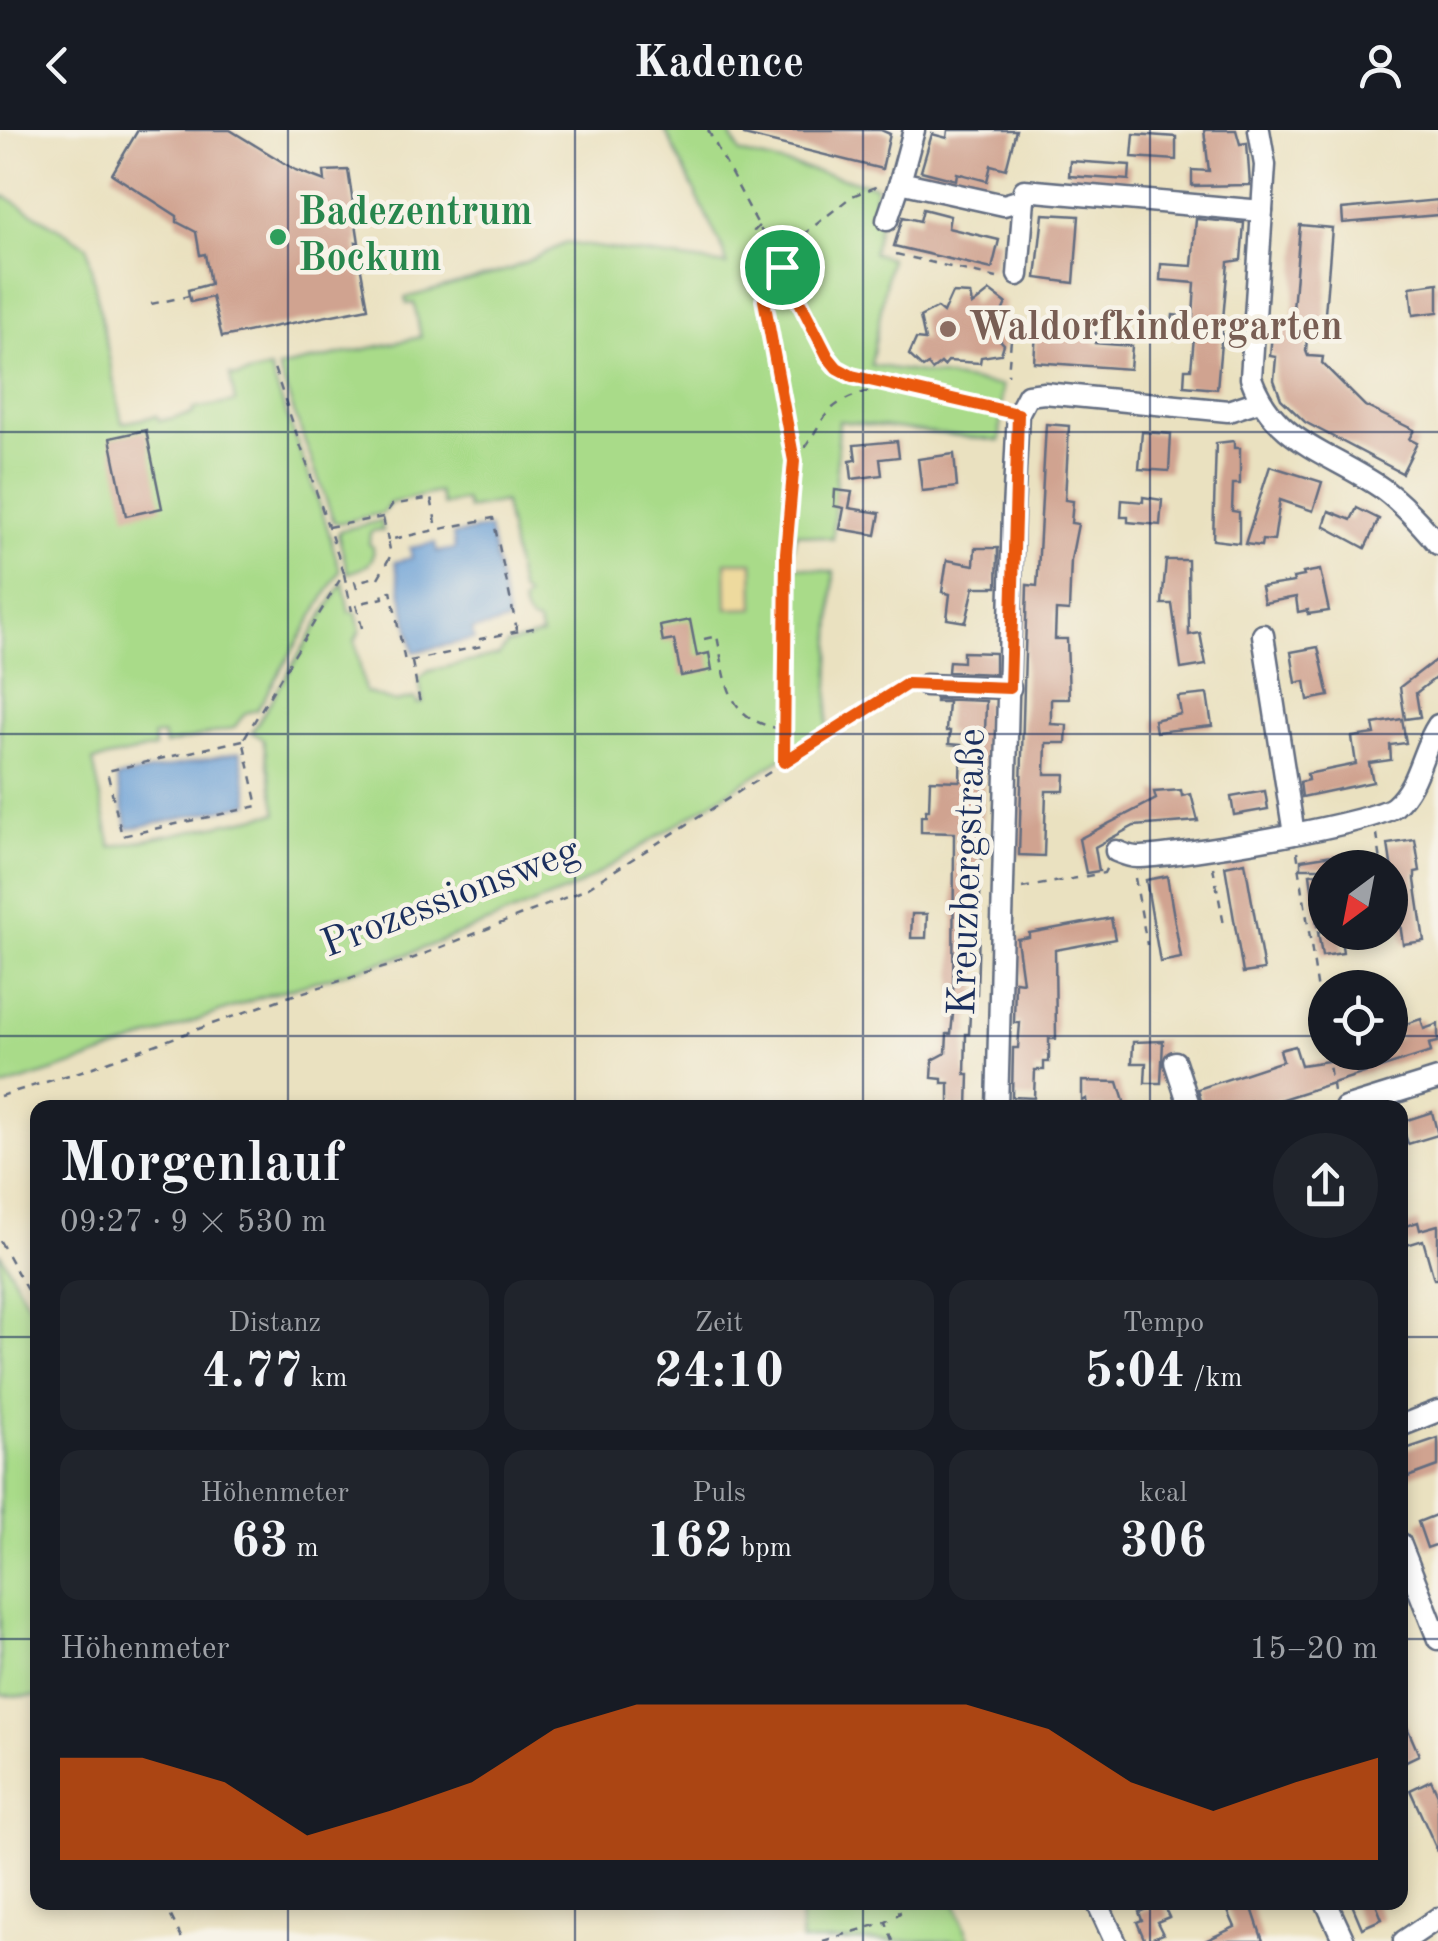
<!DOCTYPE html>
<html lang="de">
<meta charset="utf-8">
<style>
:root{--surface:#171b24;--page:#20242c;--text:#f1f3f6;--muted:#9ea1a6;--accent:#ea580c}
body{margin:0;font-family:"Old Standard TT",serif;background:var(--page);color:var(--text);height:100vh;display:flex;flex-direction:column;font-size:38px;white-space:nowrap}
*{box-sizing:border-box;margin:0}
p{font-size:32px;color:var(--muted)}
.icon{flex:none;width:55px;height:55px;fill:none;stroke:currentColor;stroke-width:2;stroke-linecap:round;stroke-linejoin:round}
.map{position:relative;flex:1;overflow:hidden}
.side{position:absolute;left:30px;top:970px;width:1378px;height:810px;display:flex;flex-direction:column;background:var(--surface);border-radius:20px;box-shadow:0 5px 15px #0003}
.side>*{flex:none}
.needle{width:65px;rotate:212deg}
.fabs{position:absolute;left:1308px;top:720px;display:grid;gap:20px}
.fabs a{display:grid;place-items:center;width:100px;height:100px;border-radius:50%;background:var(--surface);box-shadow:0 5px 15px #0003;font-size:50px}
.pin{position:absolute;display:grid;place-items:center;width:85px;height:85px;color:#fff;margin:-42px;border:5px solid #fff;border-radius:50%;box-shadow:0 2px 10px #0007}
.round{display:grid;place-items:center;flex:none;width:105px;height:105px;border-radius:52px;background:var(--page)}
.summary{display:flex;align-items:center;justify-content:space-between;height:170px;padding:0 30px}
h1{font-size:55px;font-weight:800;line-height:75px}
.metrics{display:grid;grid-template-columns:repeat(3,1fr);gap:15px;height:170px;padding:10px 30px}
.metrics div{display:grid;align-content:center;border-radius:20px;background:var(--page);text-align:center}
.metrics b{font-size:50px;font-weight:800}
.metrics small{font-size:28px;font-weight:400}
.metrics p{font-size:28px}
.chart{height:280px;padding:20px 30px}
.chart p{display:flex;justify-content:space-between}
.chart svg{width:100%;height:180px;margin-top:10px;fill:var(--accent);opacity:.7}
header{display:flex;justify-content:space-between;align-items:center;height:130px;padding:0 30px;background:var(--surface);font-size:45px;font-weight:800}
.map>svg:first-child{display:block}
.green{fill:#a9db89;stroke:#628574;stroke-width:2.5}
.sand{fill:#eeda9e;stroke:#84847e;stroke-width:2.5}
.water{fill:#689ed5;stroke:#42669a;stroke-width:2.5}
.building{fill:#d0a390}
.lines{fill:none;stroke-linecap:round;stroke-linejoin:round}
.minor-casing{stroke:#636d80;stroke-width:25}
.path{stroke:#636d80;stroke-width:2.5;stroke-dasharray:8 8;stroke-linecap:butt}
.minor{stroke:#fff;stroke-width:20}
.route-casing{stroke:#fff;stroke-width:20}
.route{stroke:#ea580c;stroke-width:12}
.grid{fill:none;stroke:#1b2f5e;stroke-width:2.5;stroke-opacity:0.55}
.leisure-dot{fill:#2e9e5b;stroke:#f7f3e8;stroke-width:4}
.education-dot{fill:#8d6e63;stroke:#f7f3e8;stroke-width:4}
.labels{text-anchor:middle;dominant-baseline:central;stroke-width:9;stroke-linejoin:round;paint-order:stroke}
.leisure-label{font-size:40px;font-weight:bold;fill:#27864d;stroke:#f7f3e8;text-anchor:start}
.education-label{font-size:40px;font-weight:bold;fill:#785e54;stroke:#f7f3e8;text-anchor:start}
.street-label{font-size:40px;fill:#1b2f5e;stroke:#f7f3e8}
</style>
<header><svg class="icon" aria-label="back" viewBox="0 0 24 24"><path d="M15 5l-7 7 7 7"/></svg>Kadence<svg class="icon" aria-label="person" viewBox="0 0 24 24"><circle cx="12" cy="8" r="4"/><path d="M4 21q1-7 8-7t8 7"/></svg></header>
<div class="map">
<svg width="1438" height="1811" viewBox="0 0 1438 1811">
<rect width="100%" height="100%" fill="#f7f3e8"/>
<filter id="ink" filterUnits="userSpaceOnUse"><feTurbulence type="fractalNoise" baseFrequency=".01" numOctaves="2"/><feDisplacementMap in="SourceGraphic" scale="20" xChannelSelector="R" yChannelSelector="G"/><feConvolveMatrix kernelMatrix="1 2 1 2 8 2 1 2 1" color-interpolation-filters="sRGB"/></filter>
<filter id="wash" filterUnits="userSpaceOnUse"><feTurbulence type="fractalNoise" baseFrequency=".0048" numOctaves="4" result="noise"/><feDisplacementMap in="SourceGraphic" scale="40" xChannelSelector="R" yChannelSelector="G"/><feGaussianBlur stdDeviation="2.25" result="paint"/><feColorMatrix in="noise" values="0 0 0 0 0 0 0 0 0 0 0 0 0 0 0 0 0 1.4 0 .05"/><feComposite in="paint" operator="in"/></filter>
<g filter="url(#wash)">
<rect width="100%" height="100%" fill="#eae1c0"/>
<g class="green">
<path d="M665,0H728L740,23L876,56L874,67L885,68L873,123L890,128L871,235L1002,256L1000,311L839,291L833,409L796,403L789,435L834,442L827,600L577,757L406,825L261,867L85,931L0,958V71L5,66L87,116L122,293L157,286L159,291L193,284V279L235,272L230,245L236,247L270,239L325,390L340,441L257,580L245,583L234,598L165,615L163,605L153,606L155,618L93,631L111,717L277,683L263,609L252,602L343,452L349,482H356L360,500L355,511L365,562L395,572L415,568L417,574L423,573L419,549L429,541L499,525L507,514L542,505L538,493C527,491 525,484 522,473L527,467L520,460L504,372L468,379L465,370L443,375L439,362L390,373L383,383L339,393L334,392L278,238L421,207L414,173L407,174L405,168L511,139L566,113L727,135L724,122Z"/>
<path d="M381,391L383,401L376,400L370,403L369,414L373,417C376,434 363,439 348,443L338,404L341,400Z"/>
<polygon points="0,1122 37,1191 37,1567 0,1565"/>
<polygon points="800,1773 955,1773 970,1811 801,1811"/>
</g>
<polygon class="sand" points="726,432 753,432 754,478 727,479"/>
<g class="water">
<polygon points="489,398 508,492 472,500 474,509 414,522 395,432 412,428 410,418 435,413 437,422 455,419 453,405"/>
<polygon points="240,622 250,673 128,699 117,648"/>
</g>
<g id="blocks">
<g class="building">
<polygon points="138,0 230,0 296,40 325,51 324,41 348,40 359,113 356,112 368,178 222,207 212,167 191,172 189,166 188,160 210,154 205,124 200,125 196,102 177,92 177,86 112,44"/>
<polygon points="744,0 881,0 890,4 882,39 744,5"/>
<polygon points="948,0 1016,0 1006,39 991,35 987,51 957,43 956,50 921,41 932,4 947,8"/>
<polygon points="1204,0 1236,0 1240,14 1247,13 1250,55 1192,56 1192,40 1209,41"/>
<polygon points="1134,4 1176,7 1176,30 1132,27"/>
<polygon points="1070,31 1130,35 1129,50 1069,46"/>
<polygon points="1438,70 1438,85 1343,93 1342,79"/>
<polygon points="923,79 950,86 948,98 999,110 992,139 894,116 903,87 920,91"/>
<polygon points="1043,84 1079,86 1074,153 1036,148"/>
<polygon points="1196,89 1244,93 1241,130 1228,132 1217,259 1184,256 1185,239 1191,239 1194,207 1171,205 1173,185 1193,187 1195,153 1160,150 1161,134 1192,136"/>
<polygon points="1300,95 1332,98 1324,196 1308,195 1306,221 1308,226 1323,227 1322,233 1365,276 1414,300 1409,309 1417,313 1402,343 1305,292 1281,269 1274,250 1276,227 1270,226 1273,191 1292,192"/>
<polygon points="1438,153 1438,182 1413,185 1410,157"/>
<polygon points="990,161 1006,173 993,203 1004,214 1001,224 981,227 980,233 948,231 944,236 941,233 932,240 928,235 923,238 909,225 916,209 925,210 920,187 937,178 943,183 952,163 970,164 972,175"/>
<polygon points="1036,202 1096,203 1095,213 1132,216 1130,239 1034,232"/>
<polygon points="1046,294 1069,296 1065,370 1073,371 1071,393 1078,394 1071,430 1069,481 1056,480 1055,509 1067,509 1069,569 1051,569 1051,594 1067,595 1066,613 1046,613 1045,644 1065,644 1064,661 1046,661 1044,726 1019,725 1027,455 1037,456 1038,442"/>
<polygon points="146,300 162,378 126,386 110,308"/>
<polygon points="1142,302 1171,304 1169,341 1139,339"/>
<polygon points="897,311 899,327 880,329 882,345 852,349 850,331 856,330 854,315"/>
<polygon points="1234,311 1234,318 1240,318 1240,354 1233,354 1232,381 1239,382 1239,413 1213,410 1216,313"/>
<polygon points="954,324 957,357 922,361 918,329"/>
<polygon points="1270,336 1322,352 1313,381 1280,370 1274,411 1262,410 1261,416 1245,414"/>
<polygon points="835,360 852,362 849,378 880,383 876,405 840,399 844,378 834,376"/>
<polygon points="1143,367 1162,370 1160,395 1128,392 1128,387 1121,387 1122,370 1143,372"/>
<polygon points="1357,378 1379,389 1365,418 1324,396 1329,381 1351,390"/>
<polygon points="975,418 998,418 997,457 974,457 966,492 947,489 950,464 942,462 947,430 974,435"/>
<polygon points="1166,430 1188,430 1189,505 1200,503 1206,535 1181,539 1172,474 1162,474"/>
<polygon points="1320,440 1329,481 1308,484 1308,480 1298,482 1296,467 1264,473 1261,457 1294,452 1293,448 1304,446 1303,443"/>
<polygon points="690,490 697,526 709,523 712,540 681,546 674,510 663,512 660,496"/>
<polygon points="1318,517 1329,566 1308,570 1305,551 1296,553 1291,522"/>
<polygon points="963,522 995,523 995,544 948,542 949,531 963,532"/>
<polygon points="1438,528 1438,546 1416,563 1420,587 1405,589 1400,557"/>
<polygon points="1207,564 1212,596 1156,602 1154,590 1181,584 1178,567"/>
<polygon points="936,569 986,571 977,864 974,865 974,884 970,884 969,904 966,904 965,944 969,944 968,978 949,978 949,953 942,953 942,949 932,948 933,930 946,923 947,904 951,904 953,884 954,703 921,702 921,686 926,686 926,680 929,680 930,650 960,651 961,615 949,614 950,601 946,601 948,572 936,572"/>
<polygon points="1402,589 1406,613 1390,615 1391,630 1369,633 1373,652 1302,667 1300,652 1308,650 1307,644 1356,634 1352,607 1375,604 1373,594"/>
<polygon points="1181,660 1182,666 1191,664 1198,691 1134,696 1095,717 1099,741 1086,743 1079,709 1156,669 1154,662"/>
<polygon points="1265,661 1268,679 1234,685 1231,667"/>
<polygon points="1415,710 1420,741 1415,742 1415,750 1424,811 1403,814 1388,714"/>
<polygon points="1345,723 1346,738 1301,738 1301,730"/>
<polygon points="1245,732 1264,840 1243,843 1225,736"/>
<polygon points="1325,742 1325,795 1317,796 1310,744"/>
<polygon points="1167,746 1181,828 1160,832 1146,750"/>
<polygon points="912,784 927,784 926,808 911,808"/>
<polygon points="1111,788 1115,809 1055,820 1056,909 1049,909 1049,932 1044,932 1044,940 1035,940 1034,968 1012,967 1013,918 1018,918 1020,893 1014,893 1015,851 1023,852 1017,809 1029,807 1029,803"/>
<polygon points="1318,802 1340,802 1343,823 1322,826"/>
<polygon points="1421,889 1424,899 1438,894 1438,912 1429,914 1431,922 1254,978 1250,971 1228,978 1203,978 1198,959 1283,931 1280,920 1295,916 1301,935 1348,928 1346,922 1390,922 1390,911 1400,908 1396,897"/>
<polygon points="1163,911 1161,953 1145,953 1146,933 1132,933 1133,912"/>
<polygon points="1082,951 1118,952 1126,978 1087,978 1086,969 1082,971"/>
<polygon points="1432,982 1438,1005 1408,1014 1401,992"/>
<polygon points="1418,1092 1420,1100 1438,1095 1438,1149 1434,1149 1423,1110 1407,1115 1402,1097"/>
<polygon points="1438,1308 1438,1336 1400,1350 1400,1321"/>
<polygon points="1438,1384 1438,1414 1427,1418 1418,1392"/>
<polygon points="1400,1581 1419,1625 1400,1634"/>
<polygon points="1431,1650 1438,1665 1438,1722 1410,1660"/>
<polygon points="1162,1772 1169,1787 1157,1792 1163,1804 1145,1811 1137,1792 1142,1790 1139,1782"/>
<polygon points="1224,1772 1250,1772 1263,1811 1205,1811 1235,1797"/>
<polygon points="1351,1772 1375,1772 1382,1789 1362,1798"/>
</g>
</g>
</g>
<g filter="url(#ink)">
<use href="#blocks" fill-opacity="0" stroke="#636d80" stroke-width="2.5"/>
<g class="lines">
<defs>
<g id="minor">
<polyline points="914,0 900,52 1004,75 1024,69 1024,60 1262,81"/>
<path d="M1259,0L1265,35L1251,248C1274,313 1330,322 1383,359C1403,374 1422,395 1438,414"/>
<polyline points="887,90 900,52"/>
<polyline points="1018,145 1024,69"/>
<polyline points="1263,505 1294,704"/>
<polyline points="926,555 1010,558"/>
<path d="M1116,721C1123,724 1130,727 1137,727C1172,727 1375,694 1395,676C1419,655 1421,620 1438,595"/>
<polyline points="1175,932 1190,978"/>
<polyline points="997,978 1013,381 1018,284 1028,265 1044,263 1228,281 1259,271"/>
<polyline points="1345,978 1438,949"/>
<polyline points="1400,1296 1438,1281"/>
<polyline points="1400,1413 1438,1509"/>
<polyline points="1097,1772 1115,1811"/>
<polyline points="1326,1772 1344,1811"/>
<polyline points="1404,1811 1438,1788"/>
</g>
</defs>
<use href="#minor" class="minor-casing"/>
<g class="path">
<polyline points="708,0 828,227 852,246 1002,280"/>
<polyline points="759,96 754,101 768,199 794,331 786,423 784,633"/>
<polyline points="896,124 997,148"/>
<polyline points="778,125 852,66 878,56"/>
<polyline points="765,169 781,137"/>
<polyline points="151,174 189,166"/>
<polyline points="994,195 1012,197 1008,245"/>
<path d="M795,330C828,292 816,274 874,260L879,252"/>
<polyline points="383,388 388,410"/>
<polyline points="328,397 383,387 392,375 431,368 437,398"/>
<polyline points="344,444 352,481"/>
<polyline points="378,448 391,425 388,410 493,388 517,500"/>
<polyline points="357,459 355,452 376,447"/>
<polyline points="362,498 356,474 383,468 382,463 391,461 405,532 482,516 480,509 539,497"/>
<path d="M704,509L717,506C727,554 726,590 782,599"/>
<polyline points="412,532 420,573"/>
<polyline points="243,610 107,641 122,706 258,676 243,610 344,443 273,235"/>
<polyline points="1377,704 1382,738"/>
<polyline points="1297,722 1325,908"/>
<polyline points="1213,737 1224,795"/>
<polyline points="1135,748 1147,815"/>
<polyline points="1022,758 1104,743 1108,735"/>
<polyline points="1390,798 1390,800"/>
<polyline points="1327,922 1333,961"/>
<polyline points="0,966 85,940 284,868 409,830 582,761 909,554"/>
<polyline points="0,1111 38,1180"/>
<polyline points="164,1772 183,1811"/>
<polyline points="823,1811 886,1792"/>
<polyline points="893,1811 886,1792 900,1783 896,1772"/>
</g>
<use href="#minor" class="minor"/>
</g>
</g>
<g class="lines" filter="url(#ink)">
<defs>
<polygon id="route" points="782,137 828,227 837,238 852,246 1018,284 1010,558 907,554 784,632 786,423 794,331 764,170 777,140"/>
</defs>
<use href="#route" class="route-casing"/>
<use href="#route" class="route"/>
</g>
<path class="grid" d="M288,0V978M575,0V978M863,0V978M1150,0V978M0,302H1438M0,604H1438M0,906H1325M1390,906H1438M0,1207H38M1400,1207H1438M0,1509H38M1400,1509H1438M288,1772V1811M575,1772V1811M863,1772V1811M1150,1772V1811"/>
<circle class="leisure-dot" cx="278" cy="107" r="10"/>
<circle class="education-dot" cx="948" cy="199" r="10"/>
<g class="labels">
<g class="leisure-label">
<text x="298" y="84">Badezentrum<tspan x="298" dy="46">Bockum</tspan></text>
</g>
<g class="education-label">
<text x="968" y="199">Waldorfkindergarten</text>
</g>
<g class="street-label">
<text transform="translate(969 742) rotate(-88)">Kreuzbergstraße</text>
<text transform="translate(451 769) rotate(-21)">Prozessionsweg</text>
</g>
</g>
</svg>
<div class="fabs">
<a><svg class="needle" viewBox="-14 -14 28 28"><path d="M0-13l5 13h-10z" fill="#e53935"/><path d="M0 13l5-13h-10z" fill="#9ea1a6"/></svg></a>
<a><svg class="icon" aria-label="locate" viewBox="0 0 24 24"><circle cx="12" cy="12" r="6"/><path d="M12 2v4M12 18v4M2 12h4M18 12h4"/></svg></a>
</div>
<div class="pin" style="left:782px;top:137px;background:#1e9e55"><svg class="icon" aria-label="arrive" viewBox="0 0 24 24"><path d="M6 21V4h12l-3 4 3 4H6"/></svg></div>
<section class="side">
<div class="summary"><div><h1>Morgenlauf</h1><p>09:27 · 9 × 530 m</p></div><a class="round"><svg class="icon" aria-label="share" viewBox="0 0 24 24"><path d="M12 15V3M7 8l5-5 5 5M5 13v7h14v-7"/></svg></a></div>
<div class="metrics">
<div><p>Distanz</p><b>4.77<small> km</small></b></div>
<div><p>Zeit</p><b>24:10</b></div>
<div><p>Tempo</p><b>5:04<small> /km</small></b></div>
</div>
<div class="metrics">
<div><p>Höhenmeter</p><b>63<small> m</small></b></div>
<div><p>Puls</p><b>162<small> bpm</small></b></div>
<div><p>kcal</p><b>306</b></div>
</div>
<div class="chart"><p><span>Höhenmeter</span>15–20 m</p>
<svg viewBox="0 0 160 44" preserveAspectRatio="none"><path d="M0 44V19L10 19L20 25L30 38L40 32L50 25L60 12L70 6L80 6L90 6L100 6L110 6L120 12L130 25L140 32L150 25L160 19V44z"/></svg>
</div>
</section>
</div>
